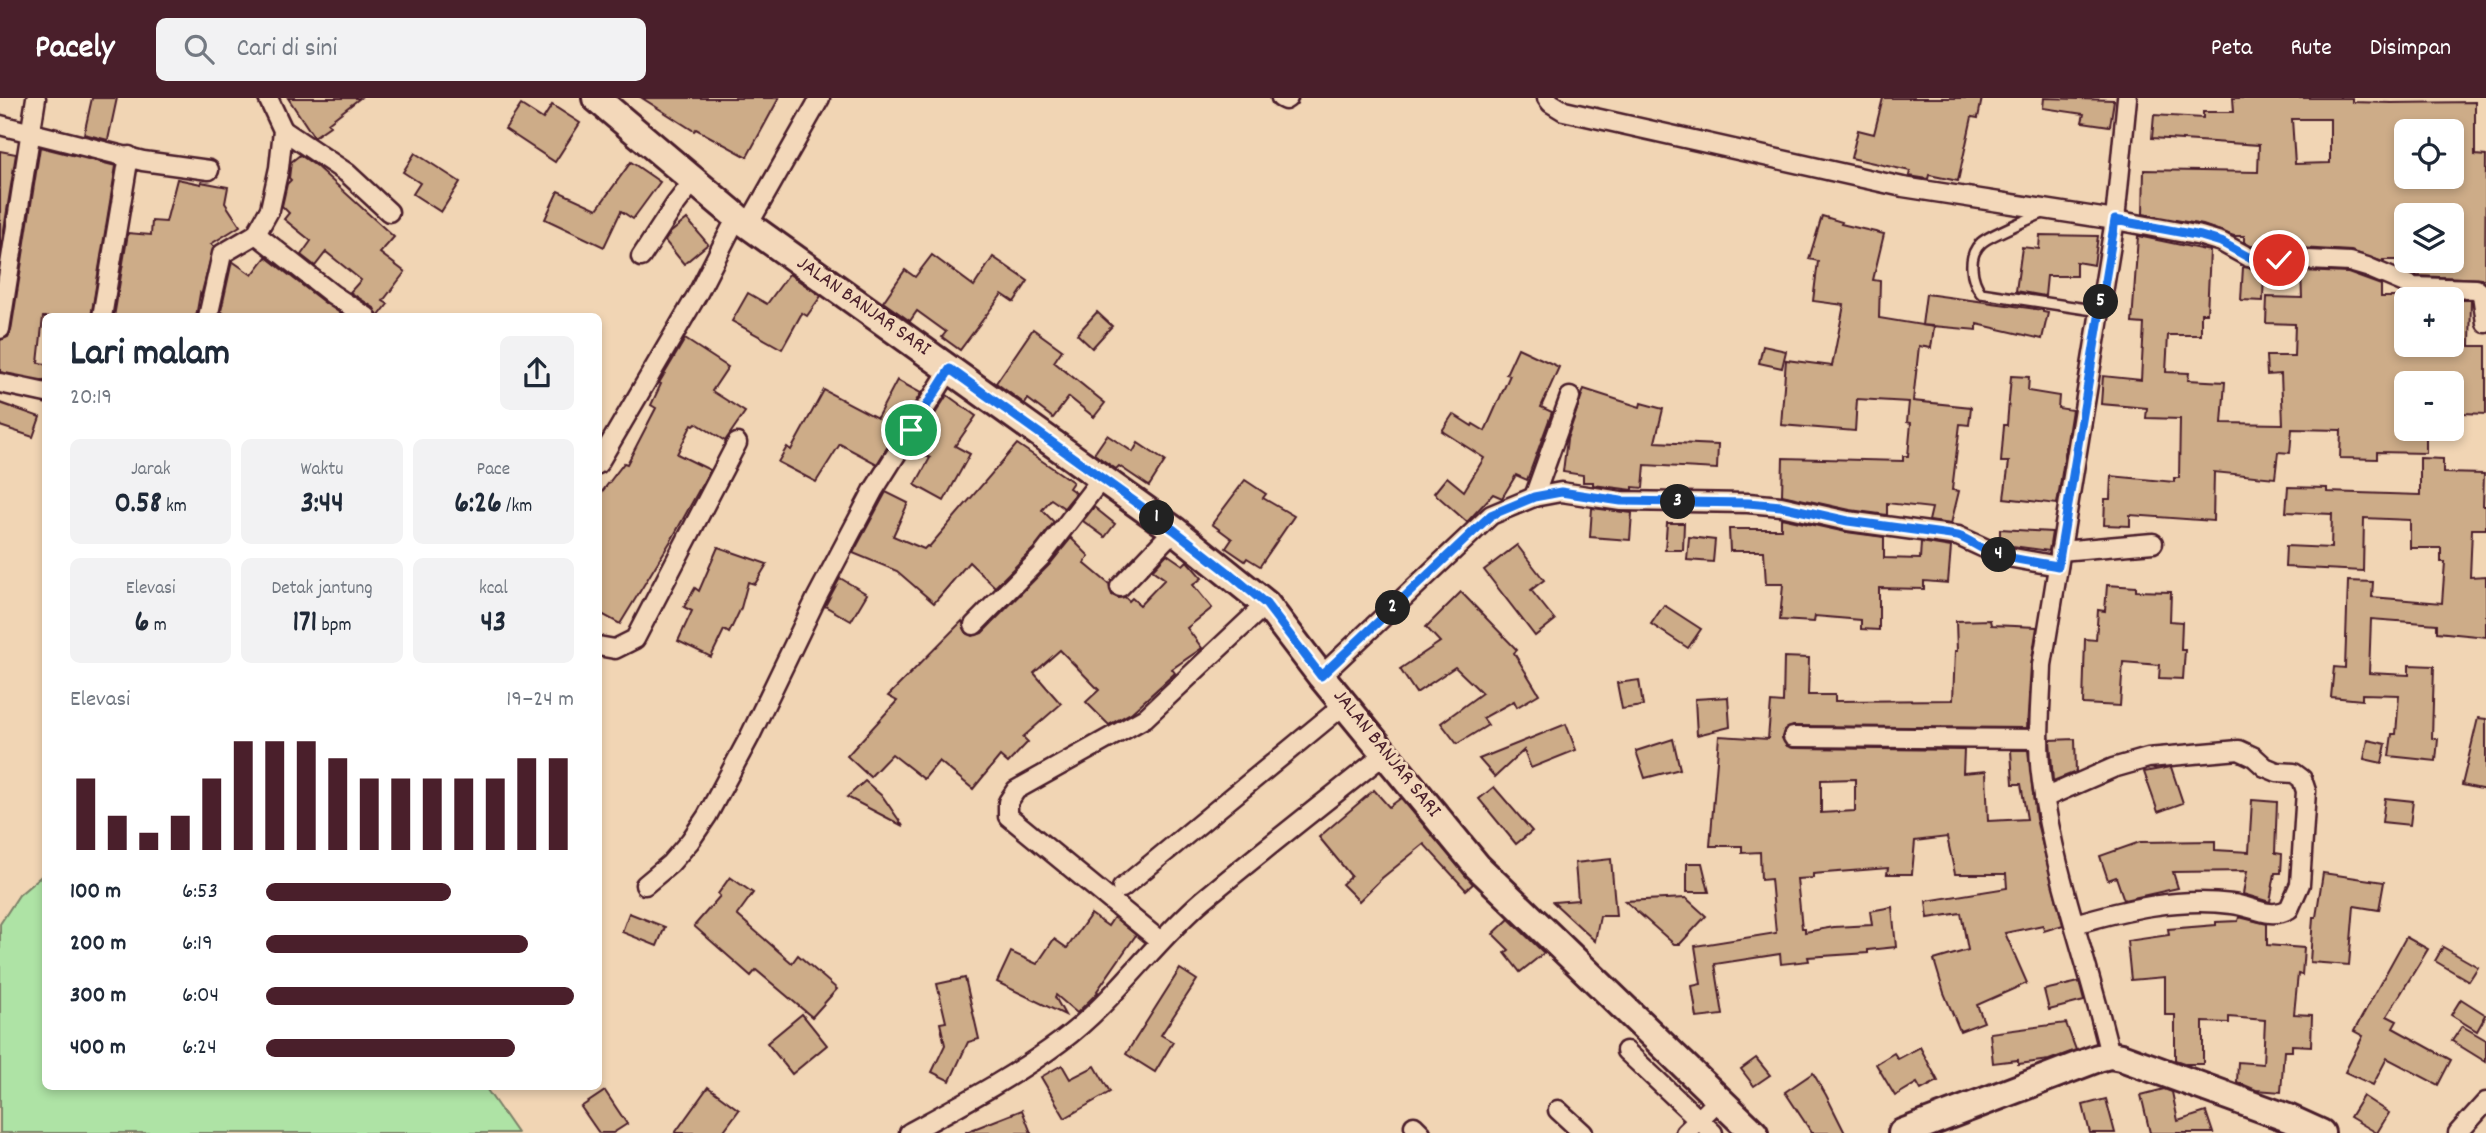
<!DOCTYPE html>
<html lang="id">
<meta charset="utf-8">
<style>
:root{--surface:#fff;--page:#f2f2f3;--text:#1f2937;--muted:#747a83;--accent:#4a1f2b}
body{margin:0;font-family:Dekko,sans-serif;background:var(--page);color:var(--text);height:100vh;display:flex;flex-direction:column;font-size:26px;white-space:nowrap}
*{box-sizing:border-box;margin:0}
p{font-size:23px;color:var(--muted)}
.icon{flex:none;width:38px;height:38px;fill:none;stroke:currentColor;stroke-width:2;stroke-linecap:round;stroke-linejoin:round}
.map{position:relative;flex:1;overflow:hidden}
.drawer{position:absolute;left:42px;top:215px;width:560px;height:777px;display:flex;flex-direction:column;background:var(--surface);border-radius:10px;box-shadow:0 4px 10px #0003}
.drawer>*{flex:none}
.controls{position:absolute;left:2394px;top:21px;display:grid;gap:14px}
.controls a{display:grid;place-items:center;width:70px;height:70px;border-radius:10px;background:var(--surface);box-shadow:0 4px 10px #0003;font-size:35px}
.pin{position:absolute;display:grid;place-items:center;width:60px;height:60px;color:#fff;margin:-30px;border:4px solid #fff;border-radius:50%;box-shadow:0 2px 7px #0007}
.km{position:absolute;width:35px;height:35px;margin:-18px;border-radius:50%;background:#222;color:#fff;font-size:19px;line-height:35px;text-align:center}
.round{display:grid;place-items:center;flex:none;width:74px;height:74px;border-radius:10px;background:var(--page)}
.summary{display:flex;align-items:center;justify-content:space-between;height:119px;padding:0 28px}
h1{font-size:38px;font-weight:800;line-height:52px}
.figures{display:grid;grid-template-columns:repeat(3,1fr);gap:10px;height:119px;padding:7px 28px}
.figures div{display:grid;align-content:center;border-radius:10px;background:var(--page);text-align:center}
.figures b{font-size:30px;font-weight:800}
.figures small{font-size:19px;font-weight:400}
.figures p{font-size:19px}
.chart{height:196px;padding:14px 28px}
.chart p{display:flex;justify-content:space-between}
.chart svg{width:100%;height:126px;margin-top:7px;stroke:var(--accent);stroke-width:6}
ul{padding:0 28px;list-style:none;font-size:23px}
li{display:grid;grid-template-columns:112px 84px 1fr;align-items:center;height:52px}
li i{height:18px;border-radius:9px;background:var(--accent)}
header{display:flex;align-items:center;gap:42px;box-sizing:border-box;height:98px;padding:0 35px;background:var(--accent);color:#fff}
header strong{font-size:33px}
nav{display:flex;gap:38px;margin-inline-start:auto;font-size:24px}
.search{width:490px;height:63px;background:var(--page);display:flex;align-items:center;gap:18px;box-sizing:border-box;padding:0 24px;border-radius:10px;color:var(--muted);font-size:26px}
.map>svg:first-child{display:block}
.green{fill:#aee3a5;stroke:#7c8168;stroke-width:2}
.building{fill:#cdac88;stroke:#4a1f2b;stroke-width:2;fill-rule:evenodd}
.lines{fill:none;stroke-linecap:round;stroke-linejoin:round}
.lane-casing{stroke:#4a1f2b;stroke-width:14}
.street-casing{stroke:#4a1f2b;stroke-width:23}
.secondary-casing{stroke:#4a1f2b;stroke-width:32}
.lane{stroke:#f3d8ba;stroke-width:9}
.street{stroke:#f3d8ba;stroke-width:18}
.secondary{stroke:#f3d8ba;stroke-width:26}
.route-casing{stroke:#fff;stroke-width:14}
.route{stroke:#1a73e8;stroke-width:9}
.labels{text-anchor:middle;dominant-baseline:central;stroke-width:6;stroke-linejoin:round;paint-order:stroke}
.street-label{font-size:21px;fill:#4a1f2b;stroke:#f3d8ba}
</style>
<header>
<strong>Pacely</strong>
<div class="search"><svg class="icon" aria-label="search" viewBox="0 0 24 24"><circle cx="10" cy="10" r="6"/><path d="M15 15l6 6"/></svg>Cari di sini</div>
<nav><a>Peta</a><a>Rute</a><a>Disimpan</a></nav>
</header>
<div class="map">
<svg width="2486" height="1035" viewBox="0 0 2486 1035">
<rect width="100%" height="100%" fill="#f1d5b4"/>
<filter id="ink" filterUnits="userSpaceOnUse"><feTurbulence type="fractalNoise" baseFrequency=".0143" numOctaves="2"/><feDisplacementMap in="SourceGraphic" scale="14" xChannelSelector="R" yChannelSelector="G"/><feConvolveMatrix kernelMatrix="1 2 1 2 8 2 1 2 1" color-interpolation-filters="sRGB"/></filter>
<g filter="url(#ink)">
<polygon class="green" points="45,775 46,989 485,989 517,1035 0,1035 0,826 19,797"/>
<g class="building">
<polygon points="92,0 117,0 108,42 84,36"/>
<polygon points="288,0 360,0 328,25 330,28 314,39"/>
<polygon points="642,0 779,0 747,59 696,31 694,33"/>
<polygon points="1883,0 1982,0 1978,20 1972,19 1958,83 1929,77 1928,81 1909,78 1910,73 1851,60 1858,32 1874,36"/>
<polygon points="2044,0 2114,2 2110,28 2082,24 2084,16 2043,10"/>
<path d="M2233,0H2352V4L2391,5L2475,4V57L2486,58L2485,181L2416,178V163H2452V117H2406V162H2383V164L2351,153L2300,150L2299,143L2266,145V148H2251L2244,144V138H2234L2203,127L2143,116L2144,72L2258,74L2259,47L2152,40L2154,17L2203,20V14H2234ZM2292,21H2330V65L2295,66ZM2406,33H2452V39H2458L2457,79H2406Z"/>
<polygon points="521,7 543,21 552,7 580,25 555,64 505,31"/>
<polygon points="40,49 116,68 91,219 43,219 38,265 46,266 46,283 0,274 0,242 8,239 11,233"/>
<polygon points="0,53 16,56 0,157"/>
<polygon points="415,55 460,84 441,114 413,96 420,85 403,74"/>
<polygon points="300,57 316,68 394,139 380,155 405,174 383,203 388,206 378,219 374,210 350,194 361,182 326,154 315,168 301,157 311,143 284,121 289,115 282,108 287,86 291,82 289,80 291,64"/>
<polygon points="631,64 660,84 633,121 621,113 604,149 545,121 558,93 597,111"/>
<polygon points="177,81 201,86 201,84 228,89 225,105 240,128 211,146 214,148 201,198 200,196 196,219 114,219 128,135 151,137 152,123 166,124"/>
<polygon points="1822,118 1842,124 1841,126 1884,136 1873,182 1880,183 1879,220 1934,229 1931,250 1919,248 1913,303 1971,309 1969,327 1960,326 1952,392 1959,393 1951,426 1929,423 1932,410 1887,405 1887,417 1850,412 1782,397 1783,360 1903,363 1903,358 1908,358 1911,325 1907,324 1909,304 1857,301 1855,333 1781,327 1786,262 1832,268 1844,207 1813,203 1818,163 1809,161"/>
<polygon points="687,121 708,146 684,166 665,143 670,135"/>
<polygon points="2040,137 2098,138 2094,167 2076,164 2076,178 2047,178 2045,198 2016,193 2022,149 2039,151"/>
<polygon points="2138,138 2210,153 2207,215 2201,215 2201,237 2168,237 2166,274 2189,275 2188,282 2225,284 2222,325 2283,326 2281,276 2267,277 2266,258 2294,258 2295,226 2266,225 2267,199 2302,200 2301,173 2348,175 2381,187 2381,199 2406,199 2406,247 2452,247 2452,202 2471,202 2470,248 2486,248 2486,316 2463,315 2463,304 2452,305 2452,285 2406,285 2406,335 2426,335 2426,355 2377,354 2377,361 2340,360 2341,332 2292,331 2290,355 2278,354 2275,380 2214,374 2213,423 2130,417 2130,428 2104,427 2105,401 2110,401 2111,378 2174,384 2174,380 2179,380 2180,321 2146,320 2147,310 2101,306 2103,278 2141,282 2144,226 2132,225"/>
<polygon points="932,157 974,188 993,159 1028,183 1014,204 1002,196 960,252 942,239 946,234 917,213 910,223 883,204 905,172 915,179"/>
<polygon points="266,159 325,205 346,219 228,219 221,213 232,163 252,177"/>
<polygon points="2243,169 2264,171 2263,203 2241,202"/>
<polygon points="789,176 821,198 807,218 802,215 782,251 732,223 748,195 767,206"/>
<polygon points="1926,196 2043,212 2043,214 2048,215 2042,241 1977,226 1977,232 1922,227"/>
<polygon points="1097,214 1112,228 1092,250 1077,236"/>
<polygon points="1033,231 1062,252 1054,264 1105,305 1094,319 1069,299 1053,320 1028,301 1025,306 996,285"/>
<polygon points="685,241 728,269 712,293 745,314 725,343 696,325 694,327 692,326 677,356 710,372 672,441 620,526 598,514 598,399 624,365 627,366 656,310 651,307 661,286 659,285"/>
<polygon points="1763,248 1786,253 1782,270 1759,265"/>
<polygon points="1518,250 1559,269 1541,309 1552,314 1527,382 1516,377 1502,400 1493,396 1467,424 1434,395 1447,379 1464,393 1484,360 1442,333 1453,316 1472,328 1473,326 1485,333 1510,277 1506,276"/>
<polygon points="2011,278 2029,279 2028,293 2059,298 2058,310 2072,312 2057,406 2004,400 2009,364 2001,364 2004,327 2007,327"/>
<polygon points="897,282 921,295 877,366 840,346 816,384 778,364 787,349 791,352 824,292 877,320"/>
<polygon points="1584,291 1640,309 1641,305 1663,311 1655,344 1718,347 1717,371 1645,367 1643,390 1633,389 1633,392 1593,387 1593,384 1583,384 1583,377 1563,374 1567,341"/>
<polygon points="947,297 976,318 955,348 970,356 944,403 915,387 930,360 913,351"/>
<polygon points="0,305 40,319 33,339 0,328"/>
<polygon points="1107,337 1133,354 1138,345 1165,363 1149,388 1119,368 1116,371 1094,356"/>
<polygon points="1017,346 1073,384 1069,390 1076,395 1064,410 1051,401 1042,412 1054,424 1033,451 995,489 969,464 934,505 897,473 853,455 886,394 908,405 893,438 924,451 927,448 929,449"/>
<polygon points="2420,360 2443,361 2443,375 2484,376 2483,408 2486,408 2486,431 2472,431 2470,479 2486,478 2486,539 2437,534 2437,526 2371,521 2369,575 2409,577 2409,567 2434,568 2432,640 2438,641 2436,663 2389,658 2392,636 2396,636 2399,597 2362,596 2362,602 2331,599 2334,569 2345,570 2348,483 2373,484 2372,499 2442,505 2445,464 2441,464 2441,450 2410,450 2410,422 2364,420 2363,473 2285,469 2286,448 2331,450 2332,416 2286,414 2288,389 2327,390 2327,394 2420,397"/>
<polygon points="1245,382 1266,396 1263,400 1294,418 1260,468 1247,460 1245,463 1226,450 1232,441 1212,426"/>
<polygon points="1094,409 1115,426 1105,439 1083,423"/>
<polygon points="1592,410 1632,415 1630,442 1590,439"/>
<polygon points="1781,420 1846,434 1884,439 1884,460 1920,461 1921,444 1951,449 1948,485 1924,483 1924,491 1879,490 1879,532 1861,531 1861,522 1815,518 1814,524 1780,522 1783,486 1766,486 1764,453 1730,453 1729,431 1781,431"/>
<polygon points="1667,425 1684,425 1683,452 1665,452"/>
<polygon points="2000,431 2052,434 2049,453 2005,447 2000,444"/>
<polygon points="1689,439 1715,442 1713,464 1687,462"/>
<polygon points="1071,440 1089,458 1084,465 1109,486 1112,497 1118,500 1125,499 1129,503 1132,500 1140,507 1165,481 1152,472 1167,456 1183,467 1187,463 1202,480 1193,487 1212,510 1187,530 1202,550 1172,571 1175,575 1131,615 1109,627 1086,604 1099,592 1060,552 1034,575 1061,606 1023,639 1028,644 1008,665 1000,658 973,691 939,663 924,681 892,656 870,679 847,658 897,603 888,598 962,523 967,536 972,538 982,535 1050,466"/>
<polygon points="1517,447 1544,482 1531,492 1555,522 1535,538 1484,472"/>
<polygon points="718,449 767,466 755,486 748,484 741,510 729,535 724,532 711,559 678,543 692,513 684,509 695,490 699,493"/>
<polygon points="840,480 867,496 851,523 825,508"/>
<polygon points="2107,487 2136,489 2136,493 2171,494 2170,523 2182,524 2181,552 2185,552 2183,581 2159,580 2160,567 2123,564 2120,608 2083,606 2085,541 2096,542 2098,512 2105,513"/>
<polygon points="1461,494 1517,552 1514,555 1539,596 1517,609 1514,603 1483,620 1488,627 1457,646 1441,625 1482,595 1455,569 1416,595 1400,571 1440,544 1426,529"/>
<polygon points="1664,507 1701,531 1688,550 1651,526"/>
<path d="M1990,522L1991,527L2037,529L2031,567L2027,630L1793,628L1784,633L1782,640L1787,648L1793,650L1964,652L1963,675L1986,673L1988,723L2027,721L2021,686H2013L2011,652H2028L2036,721L2063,827L2044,833L2043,827L2005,835L2027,885L1977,907L1984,924L1960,933L1944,895L1934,862L1968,852L1961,815L1928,820L1926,803L2007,790L2006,776H1955L1947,739L1915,743L1912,776H1887L1888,770L1813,776V780L1797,781L1802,830H1805V834L1834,829L1872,827L1870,813L1892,809L1896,849L1868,852V855L1808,859L1809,863L1781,866L1780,856L1715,866L1723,917L1697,920L1692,888L1701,886L1695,848L1776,835L1771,781L1761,782L1760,754L1742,755V748H1710L1719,638L1768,641L1771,604L1783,605L1784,559L1809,560L1808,597H1835V603L1953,602L1955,553H1957L1956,523ZM1855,681V713L1821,715V682Z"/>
<polygon points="1639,582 1643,608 1622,611 1617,585"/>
<polygon points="1728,599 1730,629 1697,637 1695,601"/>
<polygon points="2478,620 2486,621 2486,692 2462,687"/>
<polygon points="1566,626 1576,652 1531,670 1524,652 1495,679 1479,661"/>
<polygon points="1673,641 1680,671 1645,680 1636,653"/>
<polygon points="2075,641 2076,674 2053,683 2050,642"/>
<polygon points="2368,642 2386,646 2382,665 2364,661"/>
<polygon points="2171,669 2183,705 2158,714 2144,674"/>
<polygon points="865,683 883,699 903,728 847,699"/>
<polygon points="1494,689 1532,733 1516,746 1479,701"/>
<polygon points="1374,692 1389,709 1401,700 1473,786 1466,792 1424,746 1382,780 1359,803 1342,786 1351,778 1319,739"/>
<polygon points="2385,700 2413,703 2410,727 2382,724"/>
<polygon points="2252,702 2277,704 2275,755 2282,756 2281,775 2275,775 2270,804 2243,796 2247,773 2173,774 2178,790 2124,802 2116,779 2108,782 2100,758 2140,744 2215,743 2215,752 2249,754"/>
<polygon points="1611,761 1616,818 1600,818 1595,843 1553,804 1578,802 1575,765"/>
<polygon points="1687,765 1702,765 1709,794 1687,794"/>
<polygon points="2323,775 2384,784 2379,812 2354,808 2349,867 2310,864 2313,819 2316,819"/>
<polygon points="730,779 753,795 737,817 792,865 798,857 837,891 812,919 756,872 751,878 694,828 720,798 718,796"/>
<polygon points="1686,800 1706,818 1680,846 1674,846 1625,803"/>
<polygon points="629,815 665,829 657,848 622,834"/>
<polygon points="1091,816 1108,828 1114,819 1136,837 1097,893 1098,894 1077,915 1056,897 1055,899 1065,917 997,884 1011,854 1037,866 1054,841 1067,850"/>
<polygon points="2239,819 2267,826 2267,847 2304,850 2302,877 2298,876 2294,916 2312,917 2311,948 2292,947 2292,953 2284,953 2281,994 2256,992 2237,984 2238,964 2263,966 2265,922 2229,919 2229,925 2203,924 2203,966 2187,966 2175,962 2175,917 2165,917 2165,879 2131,882 2127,843 2169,837 2168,831 2216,827 2216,824 2238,823"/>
<polygon points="1509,821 1544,855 1520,874 1505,855 1509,852 1493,836"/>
<polygon points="2406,839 2428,851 2387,918 2397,923 2393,930 2451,962 2438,987 2387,960 2373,987 2345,974 2363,938 2354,933"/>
<polygon points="2443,849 2478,869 2469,883 2435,863"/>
<polygon points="1180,871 1197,882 1161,937 1173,944 1155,974 1126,956"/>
<polygon points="965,880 979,941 968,944 950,983 932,974 945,947 940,925 946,924 937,886"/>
<polygon points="2079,884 2084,903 2049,912 2044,892"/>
<polygon points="2461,901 2486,917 2477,933 2451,917"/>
<polygon points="802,916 827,947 792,976 767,945"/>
<polygon points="2066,925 2076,952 2049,962 2018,966 2018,962 1993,965 1990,935"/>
<polygon points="2462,928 2486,942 2486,964 2452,943"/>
<polygon points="1920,949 1938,983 1921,992 1917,985 1895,998 1876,966 1894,955 1898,961"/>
<polygon points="1756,960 1770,977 1754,988 1741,971"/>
<polygon points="1062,967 1070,981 1095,968 1110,994 1065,1020 1041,979"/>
<polygon points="1813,975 1826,997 1845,1035 1812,1035 1785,994"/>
<polygon points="708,989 739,1012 722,1035 675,1035"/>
<polygon points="2164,991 2172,994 2178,1023 2206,1014 2213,1035 2150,1035 2141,997"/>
<polygon points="605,993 627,1026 613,1035 599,1035 581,1009"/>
<polygon points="2363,998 2389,1015 2377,1035 2350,1019"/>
<polygon points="2106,1001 2115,1035 2090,1035 2083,1007"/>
<polygon points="1022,1012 1031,1035 966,1035 966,1034"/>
</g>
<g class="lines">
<defs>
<path id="lane" d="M2045,114C2032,120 1989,137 1981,145C1967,158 1971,181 1981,195L2100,213"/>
<g id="street">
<polyline points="1281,0 1285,2 1288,0"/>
<polyline points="1547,0 1551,5 1564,13 1903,89 2115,122 2201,138 2221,144 2248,159 2350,164 2367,169 2414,189 2476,191 2482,196 2486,225"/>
<polyline points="0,27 143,63 209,72"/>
<polyline points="283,32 347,75 389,114"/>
<polyline points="748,127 820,0"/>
<polyline points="256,136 332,196 367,219"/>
<polyline points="641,159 675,107 694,82"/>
<polyline points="102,219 129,58"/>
<polyline points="208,219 222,156 256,136 270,111 279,70 283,32 268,0"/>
<polyline points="0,231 36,0"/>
<polyline points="0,285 46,295"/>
<polyline points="598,366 697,197 737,119"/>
<polyline points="1534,399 1570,299"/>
<polyline points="2060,453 2153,445"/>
<polyline points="1120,489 1174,432"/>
<polyline points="974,527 1042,458 1102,380"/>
<polyline points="598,548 615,551 635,541 737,345"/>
<polyline points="1321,578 1491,417 1534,399 1561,394 1621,403 1748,405 1781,408 1848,423 1958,438 2002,458 2058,468"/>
<polyline points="1793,639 2039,641"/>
<path d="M2044,700L2113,670L2148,660L2239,652L2254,659L2265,669L2277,674L2294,675L2302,681L2306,693L2300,786L2289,811C2269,822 2253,808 2232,806C2178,799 2126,811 2075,826"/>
<polyline points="645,787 670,766 690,743 707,718 750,638 817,499 873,393 950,271"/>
<polyline points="1122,790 1345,606"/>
<polyline points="1159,842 1008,718 1008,704 1016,692 1145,620 1266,506"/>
<polyline points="1626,953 1713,1035"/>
<path d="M2110,957C2089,866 2054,777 2042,684C2036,646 2041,605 2042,567L2115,122L2127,0"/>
<polyline points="1558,1012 1583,1035"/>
<polyline points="1414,1028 1421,1035"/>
<path d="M909,1035C960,1007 1013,979 1060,944C1114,904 1152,846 1203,802C1263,752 1325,704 1386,655"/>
<polyline points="1685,1035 1719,1002"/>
<polyline points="2458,1035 2486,1004"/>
</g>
<g id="secondary">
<polyline points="596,0 737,119 1174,432 1266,506 1321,578 1477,768 1754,1035"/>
<polyline points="1902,1035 2098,960 2110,957 2121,959 2288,1020 2321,1035"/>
</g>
</defs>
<use href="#lane" class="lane-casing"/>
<use href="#street" class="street-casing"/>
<use href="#secondary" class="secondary-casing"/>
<use href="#lane" class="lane"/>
<use href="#street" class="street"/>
<use href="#secondary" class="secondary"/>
</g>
</g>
<g class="lines" filter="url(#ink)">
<defs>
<path id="route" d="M911,332L950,271L1174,432L1229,475L1266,506L1321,578L1491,417L1534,399L1561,394L1621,403L1748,405L1781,408L1848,423L1958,438C1970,442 1980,451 1992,455C2013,462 2036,464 2058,468L2115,122L2201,138L2221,144L2248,159L2279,162"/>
</defs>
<use href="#route" class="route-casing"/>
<use href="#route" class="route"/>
</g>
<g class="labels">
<g class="street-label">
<text transform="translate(863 209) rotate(35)">JALAN BANJAR SARI</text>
<text transform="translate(1386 656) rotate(51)">JALAN BANJAR SARI</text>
</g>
</g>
</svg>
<div class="controls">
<a><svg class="icon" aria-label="locate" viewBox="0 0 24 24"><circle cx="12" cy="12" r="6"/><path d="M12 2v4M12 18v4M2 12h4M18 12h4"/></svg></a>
<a><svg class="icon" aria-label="layers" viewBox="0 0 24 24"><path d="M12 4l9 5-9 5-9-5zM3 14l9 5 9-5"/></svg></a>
<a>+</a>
<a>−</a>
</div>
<div class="pin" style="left:911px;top:332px;background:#1e9e55"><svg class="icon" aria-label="arrive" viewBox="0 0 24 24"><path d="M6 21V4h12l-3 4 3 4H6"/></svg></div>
<div class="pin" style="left:2279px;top:162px;background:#d93025"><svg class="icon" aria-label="check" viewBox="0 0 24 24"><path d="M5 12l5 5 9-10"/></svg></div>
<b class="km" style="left:1157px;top:420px">1</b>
<b class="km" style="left:1393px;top:510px">2</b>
<b class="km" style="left:1678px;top:404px">3</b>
<b class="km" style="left:1999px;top:457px">4</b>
<b class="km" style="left:2101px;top:204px">5</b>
<section class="drawer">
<div class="summary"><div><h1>Lari malam</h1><p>20:19</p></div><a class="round"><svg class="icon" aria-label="share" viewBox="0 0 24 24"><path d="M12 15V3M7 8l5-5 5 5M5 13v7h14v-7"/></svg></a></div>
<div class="figures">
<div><p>Jarak</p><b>0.58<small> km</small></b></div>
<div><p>Waktu</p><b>3:44</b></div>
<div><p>Pace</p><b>6:26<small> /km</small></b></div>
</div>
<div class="figures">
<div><p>Elevasi</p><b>6<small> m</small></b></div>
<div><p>Detak jantung</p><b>171<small> bpm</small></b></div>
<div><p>kcal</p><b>43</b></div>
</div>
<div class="chart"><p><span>Elevasi</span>19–24 m</p>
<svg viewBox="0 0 160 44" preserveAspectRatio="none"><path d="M5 44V19M15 44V32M25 44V38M35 44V32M45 44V19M55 44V6M65 44V6M75 44V6M85 44V12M95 44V19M105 44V19M115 44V19M125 44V19M135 44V19M145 44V12M155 44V12"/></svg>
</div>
<ul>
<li><b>100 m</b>6:53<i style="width:60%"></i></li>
<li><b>200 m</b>6:19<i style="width:85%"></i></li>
<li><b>300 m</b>6:04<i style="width:100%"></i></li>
<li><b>400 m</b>6:24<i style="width:81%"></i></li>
</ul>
</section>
</div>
